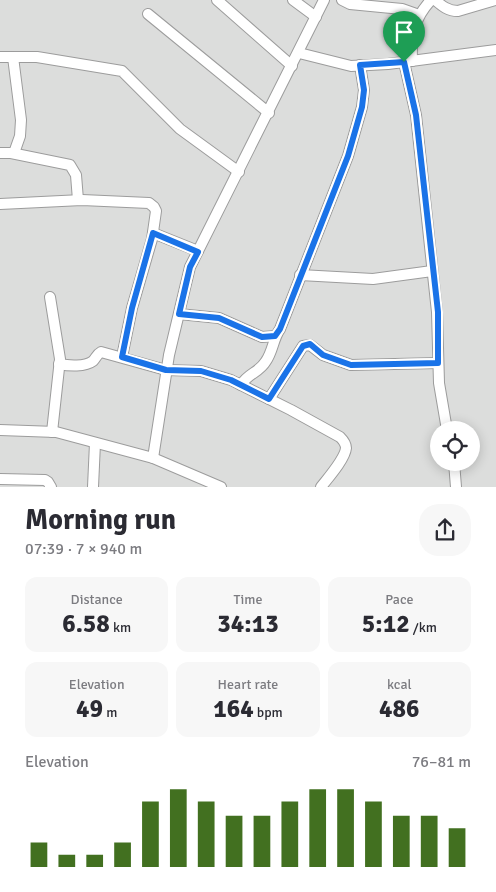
<!DOCTYPE html>
<meta charset="utf-8">
<style>
:root{--surface:#fff;--page:#f7f7f7;--text:#2b2b33;--muted:#7c7c81;--accent:#427020}
body{margin:0;font-family:Signika,sans-serif;background:var(--page);color:var(--text);height:100vh;display:flex;flex-direction:column;font-size:19px;white-space:nowrap}
*{box-sizing:border-box;margin:0}
p{font-size:16px;color:var(--muted)}
.icon{flex:none;width:28px;height:28px;fill:none;stroke:currentColor;stroke-width:2;stroke-linecap:round;stroke-linejoin:round}
.map{position:relative;height:487px;overflow:hidden}
.drawer{display:flex;flex-direction:column;background:var(--surface);flex:1}
.drawer>*{flex:none}
.controls{position:absolute;left:430px;top:421px;display:grid;gap:10px}
.controls a{display:grid;place-items:center;width:50px;height:50px;border-radius:50%;background:var(--surface);box-shadow:0 2px 12px #0003;font-size:25px}
.pin{position:absolute;display:grid;place-items:center;width:42px;height:42px;color:#fff;margin:-51px -21px;border-radius:50% 50% 50% 0;rotate:-45deg;box-shadow:0 0 5px #0007}
.pin .icon{rotate:45deg}
.round{display:grid;place-items:center;flex:none;width:52px;height:52px;border-radius:20px;background:var(--page)}
.head{display:flex;align-items:center;justify-content:space-between;height:85px;padding:0 25px}
h1{font-size:28px;font-weight:700;line-height:38px}
.figures{display:grid;grid-template-columns:repeat(3,1fr);gap:8px;height:85px;padding:5px 25px}
.figures div{display:grid;align-content:center;border-radius:12px;background:var(--page);text-align:center}
.figures b{font-size:25px;font-weight:700}
.figures small{font-size:14px;font-weight:400}
.figures p{font-size:14px}
.chart{height:140px;padding:10px 25px}
.chart p{display:flex;justify-content:space-between}
.chart svg{width:100%;height:90px;margin-top:5px;stroke:var(--accent);stroke-width:6}
.map>svg:first-child{display:block}
.residential{fill:#dcdddc;fill-rule:evenodd}
.lines{fill:none;stroke-linecap:round;stroke-linejoin:round}
.street-casing{stroke:#9c9c9c;stroke-width:12}
.street{stroke:#fff;stroke-width:10}
.route-casing{stroke:#fff;stroke-width:10}
.route{stroke:#1a73e8;stroke-width:6}
</style>
<div class="map">
<svg width="496" height="487" viewBox="0 0 496 487">
<rect width="100%" height="100%" fill="#e5efe7"/>
<path class="residential" d="M0,0H496V487H0ZM439,430H471V462H439Z"/>
<g class="lines">
<defs>
<g id="street">
<polyline points="217,0 292,66"/>
<polyline points="293,0 316,17"/>
<polyline points="342,0 350,4 402,9 419,15"/>
<path d="M435,0C442,6 448,11 458,11L495,0"/>
<polyline points="148,14 269,113"/>
<polyline points="299,53 351,66 388,64 496,50"/>
<polyline points="0,57 37,57 122,71 180,129 239,172"/>
<polyline points="13,57 21,120 20,136 14,153"/>
<path d="M412,61C411,35 413,20 431,0"/>
<polyline points="404,62 416,115 437,312 439,383 447,430"/>
<polyline points="0,153 11,153 70,165 76,175 78,200"/>
<polyline points="0,204 82,200 149,203 154,207 156,211 152,239 132,308 122,357"/>
<polyline points="153,233 198,251"/>
<polyline points="300,275 373,279 432,271"/>
<polyline points="50,297 60,359 52,432"/>
<polyline points="179,314 219,318 262,337 275,336"/>
<path d="M59,364C69,366 85,367 93,361C96,358 97,354 101,352L166,370L201,371L231,380L291,410L340,437C343,440 346,443 346,448C345,459 328,478 321,487"/>
<path d="M241,385C248,373 259,373 266,361C273,351 273,339 280,329L348,156L362,107L364,90L360,65"/>
<polyline points="269,399 303,346 310,345 323,355 351,365 438,363"/>
<polyline points="0,430 56,432 153,458 221,487"/>
<polyline points="153,458 169,355 190,267 324,0"/>
<polyline points="454,462 456,487"/>
<polyline points="0,479 45,480 48,482 51,487"/>
<polyline points="93,487 95,443"/>
</g>
</defs>
<use href="#street" class="street-casing"/>
<use href="#street" class="street"/>
</g>
<g class="lines">
<defs>
<polygon id="route" points="404,62 416,115 438,312 438,363 351,365 323,355 310,344 303,346 269,399 231,380 201,371 166,370 122,357 132,308 153,233 198,252 190,267 179,314 219,318 262,337 275,336 280,329 348,156 362,107 364,90 360,65"/>
</defs>
<use href="#route" class="route-casing"/>
<use href="#route" class="route"/>
</g>
</svg>
<div class="controls">
<a><svg class="icon" aria-label="locate" viewBox="0 0 24 24"><circle cx="12" cy="12" r="6"/><path d="M12 2v4M12 18v4M2 12h4M18 12h4"/></svg></a>
</div>
<div class="pin" style="left:404px;top:62px;background:#1e9e55"><svg class="icon" aria-label="arrive" viewBox="0 0 24 24"><path d="M6 21V4h12l-3 4 3 4H6"/></svg></div>
</div>
<section class="drawer">
<div class="head"><div><h1>Morning run</h1><p>07:39 · 7 × 940 m</p></div><a class="round"><svg class="icon" aria-label="share" viewBox="0 0 24 24"><path d="M12 15V3M7 8l5-5 5 5M5 13v7h14v-7"/></svg></a></div>
<div class="figures">
<div><p>Distance</p><b>6.58<small> km</small></b></div>
<div><p>Time</p><b>34:13</b></div>
<div><p>Pace</p><b>5:12<small> /km</small></b></div>
</div>
<div class="figures">
<div><p>Elevation</p><b>49<small> m</small></b></div>
<div><p>Heart rate</p><b>164<small> bpm</small></b></div>
<div><p>kcal</p><b>486</b></div>
</div>
<div class="chart"><p><span>Elevation</span>76–81 m</p>
<svg viewBox="0 0 160 44" preserveAspectRatio="none"><path d="M5 44V32M15 44V38M25 44V38M35 44V32M45 44V12M55 44V6M65 44V12M75 44V19M85 44V19M95 44V12M105 44V6M115 44V6M125 44V12M135 44V19M145 44V19M155 44V25"/></svg>
</div>
</section>
